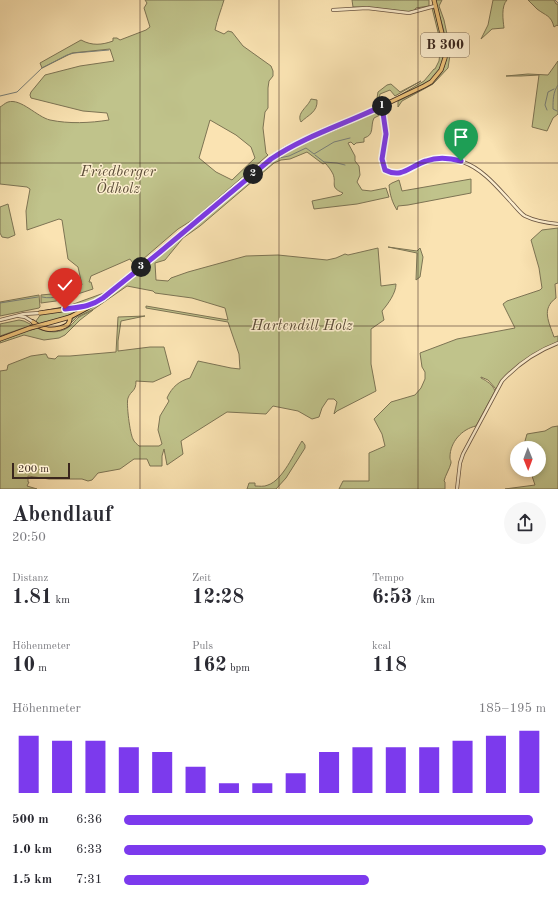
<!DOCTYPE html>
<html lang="de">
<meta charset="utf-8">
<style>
:root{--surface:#fff;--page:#f7f7f7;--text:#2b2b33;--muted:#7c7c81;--accent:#7c3aed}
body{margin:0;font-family:"Old Standard TT",serif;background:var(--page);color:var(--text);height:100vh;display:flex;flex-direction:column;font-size:15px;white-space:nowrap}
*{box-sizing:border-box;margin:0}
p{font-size:13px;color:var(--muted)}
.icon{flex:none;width:22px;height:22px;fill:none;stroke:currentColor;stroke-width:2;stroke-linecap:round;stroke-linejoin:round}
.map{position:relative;height:489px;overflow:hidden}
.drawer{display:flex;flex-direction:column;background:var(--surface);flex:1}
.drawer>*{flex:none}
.needle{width:26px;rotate:179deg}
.buttons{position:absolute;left:510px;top:441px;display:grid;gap:8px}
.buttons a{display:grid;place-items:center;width:36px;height:36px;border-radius:50%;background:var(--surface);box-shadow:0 2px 6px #0003;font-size:20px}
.scale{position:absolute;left:12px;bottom:10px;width:58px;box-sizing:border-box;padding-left:4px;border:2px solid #3a261d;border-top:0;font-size:11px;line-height:14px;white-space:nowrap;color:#3a261d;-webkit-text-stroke:3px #fcedcd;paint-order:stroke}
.pin{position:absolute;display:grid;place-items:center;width:34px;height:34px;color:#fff;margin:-41px -17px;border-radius:50% 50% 50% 0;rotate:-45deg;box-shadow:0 0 4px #0007}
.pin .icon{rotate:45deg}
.km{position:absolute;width:20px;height:20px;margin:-10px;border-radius:50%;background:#222;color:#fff;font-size:11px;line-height:20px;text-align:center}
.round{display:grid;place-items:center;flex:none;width:42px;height:42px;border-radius:21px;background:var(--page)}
.head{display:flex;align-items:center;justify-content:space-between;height:68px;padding:0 12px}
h1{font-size:22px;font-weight:800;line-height:30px}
.stats{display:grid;grid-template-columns:repeat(3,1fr);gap:6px;height:68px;padding:4px 12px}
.stats div{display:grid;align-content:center}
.stats b{font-size:20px;font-weight:800}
.stats small{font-size:11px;font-weight:400}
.stats p{font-size:11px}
.chart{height:112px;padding:8px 12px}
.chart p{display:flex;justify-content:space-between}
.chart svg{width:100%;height:72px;margin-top:4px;stroke:var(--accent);stroke-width:6}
ul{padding:0 12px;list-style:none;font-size:13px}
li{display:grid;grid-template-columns:64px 48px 1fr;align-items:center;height:30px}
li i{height:10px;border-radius:5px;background:var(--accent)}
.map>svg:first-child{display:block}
.green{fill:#c0c38b;stroke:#7d7454;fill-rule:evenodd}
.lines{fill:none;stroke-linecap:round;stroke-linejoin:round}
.stream{stroke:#787f79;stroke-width:1}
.minor-casing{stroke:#6a5542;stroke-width:4}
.major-casing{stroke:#3a261d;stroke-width:5}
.minor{stroke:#fcedcd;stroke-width:2.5}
.major{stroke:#edc279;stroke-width:3.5}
.major-bridge-casing{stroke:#3a261d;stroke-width:5;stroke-linecap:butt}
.major-bridge{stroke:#edc279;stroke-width:3.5}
.route-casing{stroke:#fff;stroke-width:8}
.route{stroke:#7c3aed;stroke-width:5}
.grid{fill:none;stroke:#3a261d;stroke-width:1;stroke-opacity:0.55}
.labels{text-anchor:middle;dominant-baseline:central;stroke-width:3;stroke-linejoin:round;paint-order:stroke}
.shield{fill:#fcedcd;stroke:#746252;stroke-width:1}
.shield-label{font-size:14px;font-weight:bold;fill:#3a261d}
.park-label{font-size:15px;font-style:italic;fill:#5c4d38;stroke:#fcedcd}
</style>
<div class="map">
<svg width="558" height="489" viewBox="0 0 558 489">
<rect width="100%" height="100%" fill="#fae3b2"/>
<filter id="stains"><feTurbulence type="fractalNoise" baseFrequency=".005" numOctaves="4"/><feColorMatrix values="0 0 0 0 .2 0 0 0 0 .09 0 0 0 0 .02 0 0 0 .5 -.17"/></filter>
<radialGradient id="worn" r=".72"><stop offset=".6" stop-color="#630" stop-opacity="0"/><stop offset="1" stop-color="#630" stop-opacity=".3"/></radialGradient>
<g class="green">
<path d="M145,0H224C221,10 217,20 215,30L224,34L228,31L232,32L243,46L271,66L273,71V76L269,81L268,88V108L265,112L263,128L266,153L268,155L194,219L178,229L135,266L130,259L91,276L89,282H91L93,289L56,301L41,303V295L62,293L82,285L78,267L68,259L62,220L59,219L27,230L26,211L30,189L27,187L0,184V107C2,106 5,103 8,102C21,98 37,117 50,120C69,124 90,123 109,120L107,113L83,111L31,98L30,95L31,92L45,75L80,66L114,61L110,49L72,53L42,68L40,63L81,40C92,46 102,45 113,41V38H117L120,40L146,30L150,27L144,8L147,3ZM210,120L236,135L251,147L255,158L232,180L216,172L199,158Z"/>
<polygon points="352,0 429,0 429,6 416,8 414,11 403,12 375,8 353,7"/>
<path d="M435,0H442L439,6L444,20L448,39L450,55L448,68L433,84L402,101L398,107V101C409,96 421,91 431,84C459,63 442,27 435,0Z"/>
<path d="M493,0H507C501,6 503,20 504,28L492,29L481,39L488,25Z"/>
<path d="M528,0H554L556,4H558V26L557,25L554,27C551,15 546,16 537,9C534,6 531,3 528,0Z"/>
<path d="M432,8L434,9C441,37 455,68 422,86C414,90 405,93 397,97L424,81L434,69H435L439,61L441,44Z"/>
<polygon points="558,61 558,114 553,118 547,131 532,127 539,75 521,76 506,76 528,74 548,75"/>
<polygon points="421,81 395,96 390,90 380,94 379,99 377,98 378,92 387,85 391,84 400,92"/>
<path d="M311,99L317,100C318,112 308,115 301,122C296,113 308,107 311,99Z"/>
<path d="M382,103C375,110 362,114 352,118C321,132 289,142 263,164C274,143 357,117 382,103Z"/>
<path d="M381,110L382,114L374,118C370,126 375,135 364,138V142L356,143L354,145L351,142L348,143L355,156V161L359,166L360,175L357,182L362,190L371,191L386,188L389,197L357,204L314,209L312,201L341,195L343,193C329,187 337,184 333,174C331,170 328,166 325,163L323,164L307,152L290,159L281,160L274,163L200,226L183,238L165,260L155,263L156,280L168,281L171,278L188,272L246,256L278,255L327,260L336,258L345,254L348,255L378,248L381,286L396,284C396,293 388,304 382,311L384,320L371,329V364L376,391L337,411L334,414L337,402L334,399H328L322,408L319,417L312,419L298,411L273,406L266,414L227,412L181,441L183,454L167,465L164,449L162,456V466H150L147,459H134L120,469L98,473L92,480L88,481L82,479H49L28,476V482H29L27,486L37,489H0V371L7,370L8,365L31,356L45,354H46L48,358L55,359L58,356H70L116,352L118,317L145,316L121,321L118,341V351L150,347H164L171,374L153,382L136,381C136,392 131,390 128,398C126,403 130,434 133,439C134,442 137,444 139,446H159L162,444L158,430L160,416L169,401L167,398C172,387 179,381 190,378L198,361L231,368L240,369L239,354L228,322L146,308V306L228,320L225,308L192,298L155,293L153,291L127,286L94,309L77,317L70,324L73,318L95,306L117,289L272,160L290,148L308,140Z"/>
<path d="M471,179V193L408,205L398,206L397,210C392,202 390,195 389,185L392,183L399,180L402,191Z"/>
<polygon points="8,204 15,235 8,238 2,237 0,233 0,207"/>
<polygon points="188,225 106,294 86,306 42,311 68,306 104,293"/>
<path d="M558,228V283L555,284L556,298C541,309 549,322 554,337L558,336V342C536,355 510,366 496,389L488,380L481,377V378C487,381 493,385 495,391L476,426C462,429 450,442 450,457C450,461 451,459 451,463C450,468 445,476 444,481L445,482V489H339L343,481H369V453L385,446L382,434L374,419L391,402L415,395L421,388L425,379V372L422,367L420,353L457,339L515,328L503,304L507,301L540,290L542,288L539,268L531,240L542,230Z"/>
<polygon points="388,247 417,251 420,248 423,257 420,277 416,280 417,253"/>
<polygon points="39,295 40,307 39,308 0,316 0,302"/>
<polygon points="82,309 57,320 38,324 36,321 41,314"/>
<path d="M93,310L80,320L65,335L59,338L44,340L24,335L0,343V341L37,328C47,333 61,334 70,326C73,324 75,320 79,317C83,315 89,312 93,310Z"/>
<polygon points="19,320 24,321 32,325 0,336 0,324"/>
<polygon points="558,426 558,489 505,489 535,485 530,470 539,470 539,448 523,448 527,434 545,431 552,427"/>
<path d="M302,441L305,445V448L286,478L276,489H247L249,483H255V486C259,486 264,487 268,485C283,480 294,453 302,441Z"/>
</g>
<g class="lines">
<g class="stream">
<polyline points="555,0 558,3"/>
<polyline points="0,96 17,92 42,68 67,55 74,53 109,50"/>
<polyline points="547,110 545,105 548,92 554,89"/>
<path d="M557,111L553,109C553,100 553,92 558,85"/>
<polyline points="315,155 324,162 337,163 345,165"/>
<polyline points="260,171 273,161 279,158 289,156 306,148 314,154 334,142 350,138"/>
<polyline points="197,224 251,178"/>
<polyline points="170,246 196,226"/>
<path d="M42,297C54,300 66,294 78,290"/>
<polyline points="0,303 38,297"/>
</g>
<defs>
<g id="minor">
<polyline points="333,10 367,8 409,13 435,6"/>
<path d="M382,106L386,134L382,159L385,170C403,179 411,166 427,161C439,157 452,158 463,162C483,169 498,188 512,203C516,207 520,213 525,216C535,221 548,223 558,224"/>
<polyline points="19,316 25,317 33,322"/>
<polyline points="0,320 24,314 40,313"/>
<path d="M457,489L460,463L463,454L502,381C517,365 537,351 558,343"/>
</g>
<g id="major">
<polyline points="40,313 89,306"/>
<path d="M33,322C42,329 49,331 60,328C67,326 70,324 70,317"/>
<polyline points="45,324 70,317 87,308 103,298 160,252 271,159 300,142 342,125 424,86 431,82 441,70 445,58 446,51 434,0"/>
<polyline points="0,339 30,328"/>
</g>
</defs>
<use href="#minor" class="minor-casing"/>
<use href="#major" class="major-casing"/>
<use href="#minor" class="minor"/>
<use href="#major" class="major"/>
<defs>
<polyline id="major-bridge" points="30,328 45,324"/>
</defs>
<use href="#major-bridge" class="major-bridge-casing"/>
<use href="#major-bridge" class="major-bridge"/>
</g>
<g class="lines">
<defs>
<path id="route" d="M65,309C80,307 90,307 103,298L160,252L271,159C305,136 345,124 382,106L386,134L382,159L385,170C402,179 410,166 426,161C437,157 450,158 461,161"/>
</defs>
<use href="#route" class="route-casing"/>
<use href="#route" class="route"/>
</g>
<path class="grid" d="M140,0V489M279,0V489M418,0V489M0,163H558M0,326H558"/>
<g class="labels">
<rect class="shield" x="421" y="33" width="48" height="24" rx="3"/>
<g class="shield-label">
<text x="445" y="45">B 300</text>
</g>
<g class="park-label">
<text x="118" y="172">Friedberger<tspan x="118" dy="17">Ödholz</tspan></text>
<text x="302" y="326">Hartendill Holz</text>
</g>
</g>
<rect width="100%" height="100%" filter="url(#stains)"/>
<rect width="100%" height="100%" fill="url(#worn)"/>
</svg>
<div class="buttons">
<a><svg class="needle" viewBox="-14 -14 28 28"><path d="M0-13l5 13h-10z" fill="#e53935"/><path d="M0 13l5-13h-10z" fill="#7c7c81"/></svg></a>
</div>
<div class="scale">200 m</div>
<div class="pin" style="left:461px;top:161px;background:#1e9e55"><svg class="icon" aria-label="arrive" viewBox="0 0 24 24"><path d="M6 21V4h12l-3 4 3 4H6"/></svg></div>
<div class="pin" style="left:65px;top:309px;background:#d93025"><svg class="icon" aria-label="check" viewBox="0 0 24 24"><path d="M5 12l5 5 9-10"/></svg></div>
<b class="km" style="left:382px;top:106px">1</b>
<b class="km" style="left:253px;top:174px">2</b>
<b class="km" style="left:141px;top:267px">3</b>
</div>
<section class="drawer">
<div class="head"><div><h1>Abendlauf</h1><p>20:50</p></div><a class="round"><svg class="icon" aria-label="share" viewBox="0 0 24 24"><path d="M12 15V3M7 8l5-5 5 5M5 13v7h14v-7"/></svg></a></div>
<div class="stats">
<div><p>Distanz</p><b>1.81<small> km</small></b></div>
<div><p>Zeit</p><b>12:28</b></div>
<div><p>Tempo</p><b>6:53<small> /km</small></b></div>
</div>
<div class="stats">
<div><p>Höhenmeter</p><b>10<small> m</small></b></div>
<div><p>Puls</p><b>162<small> bpm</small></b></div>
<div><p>kcal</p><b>118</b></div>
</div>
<div class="chart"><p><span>Höhenmeter</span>185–195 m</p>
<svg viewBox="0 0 160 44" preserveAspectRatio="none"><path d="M5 44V9M15 44V12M25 44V12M35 44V16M45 44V19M55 44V28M65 44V38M75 44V38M85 44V32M95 44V19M105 44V16M115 44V16M125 44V16M135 44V12M145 44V9M155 44V6"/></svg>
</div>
<ul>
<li><b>500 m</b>6:36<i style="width:97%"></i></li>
<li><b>1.0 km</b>6:33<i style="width:100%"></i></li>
<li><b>1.5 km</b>7:31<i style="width:58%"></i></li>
</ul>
</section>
